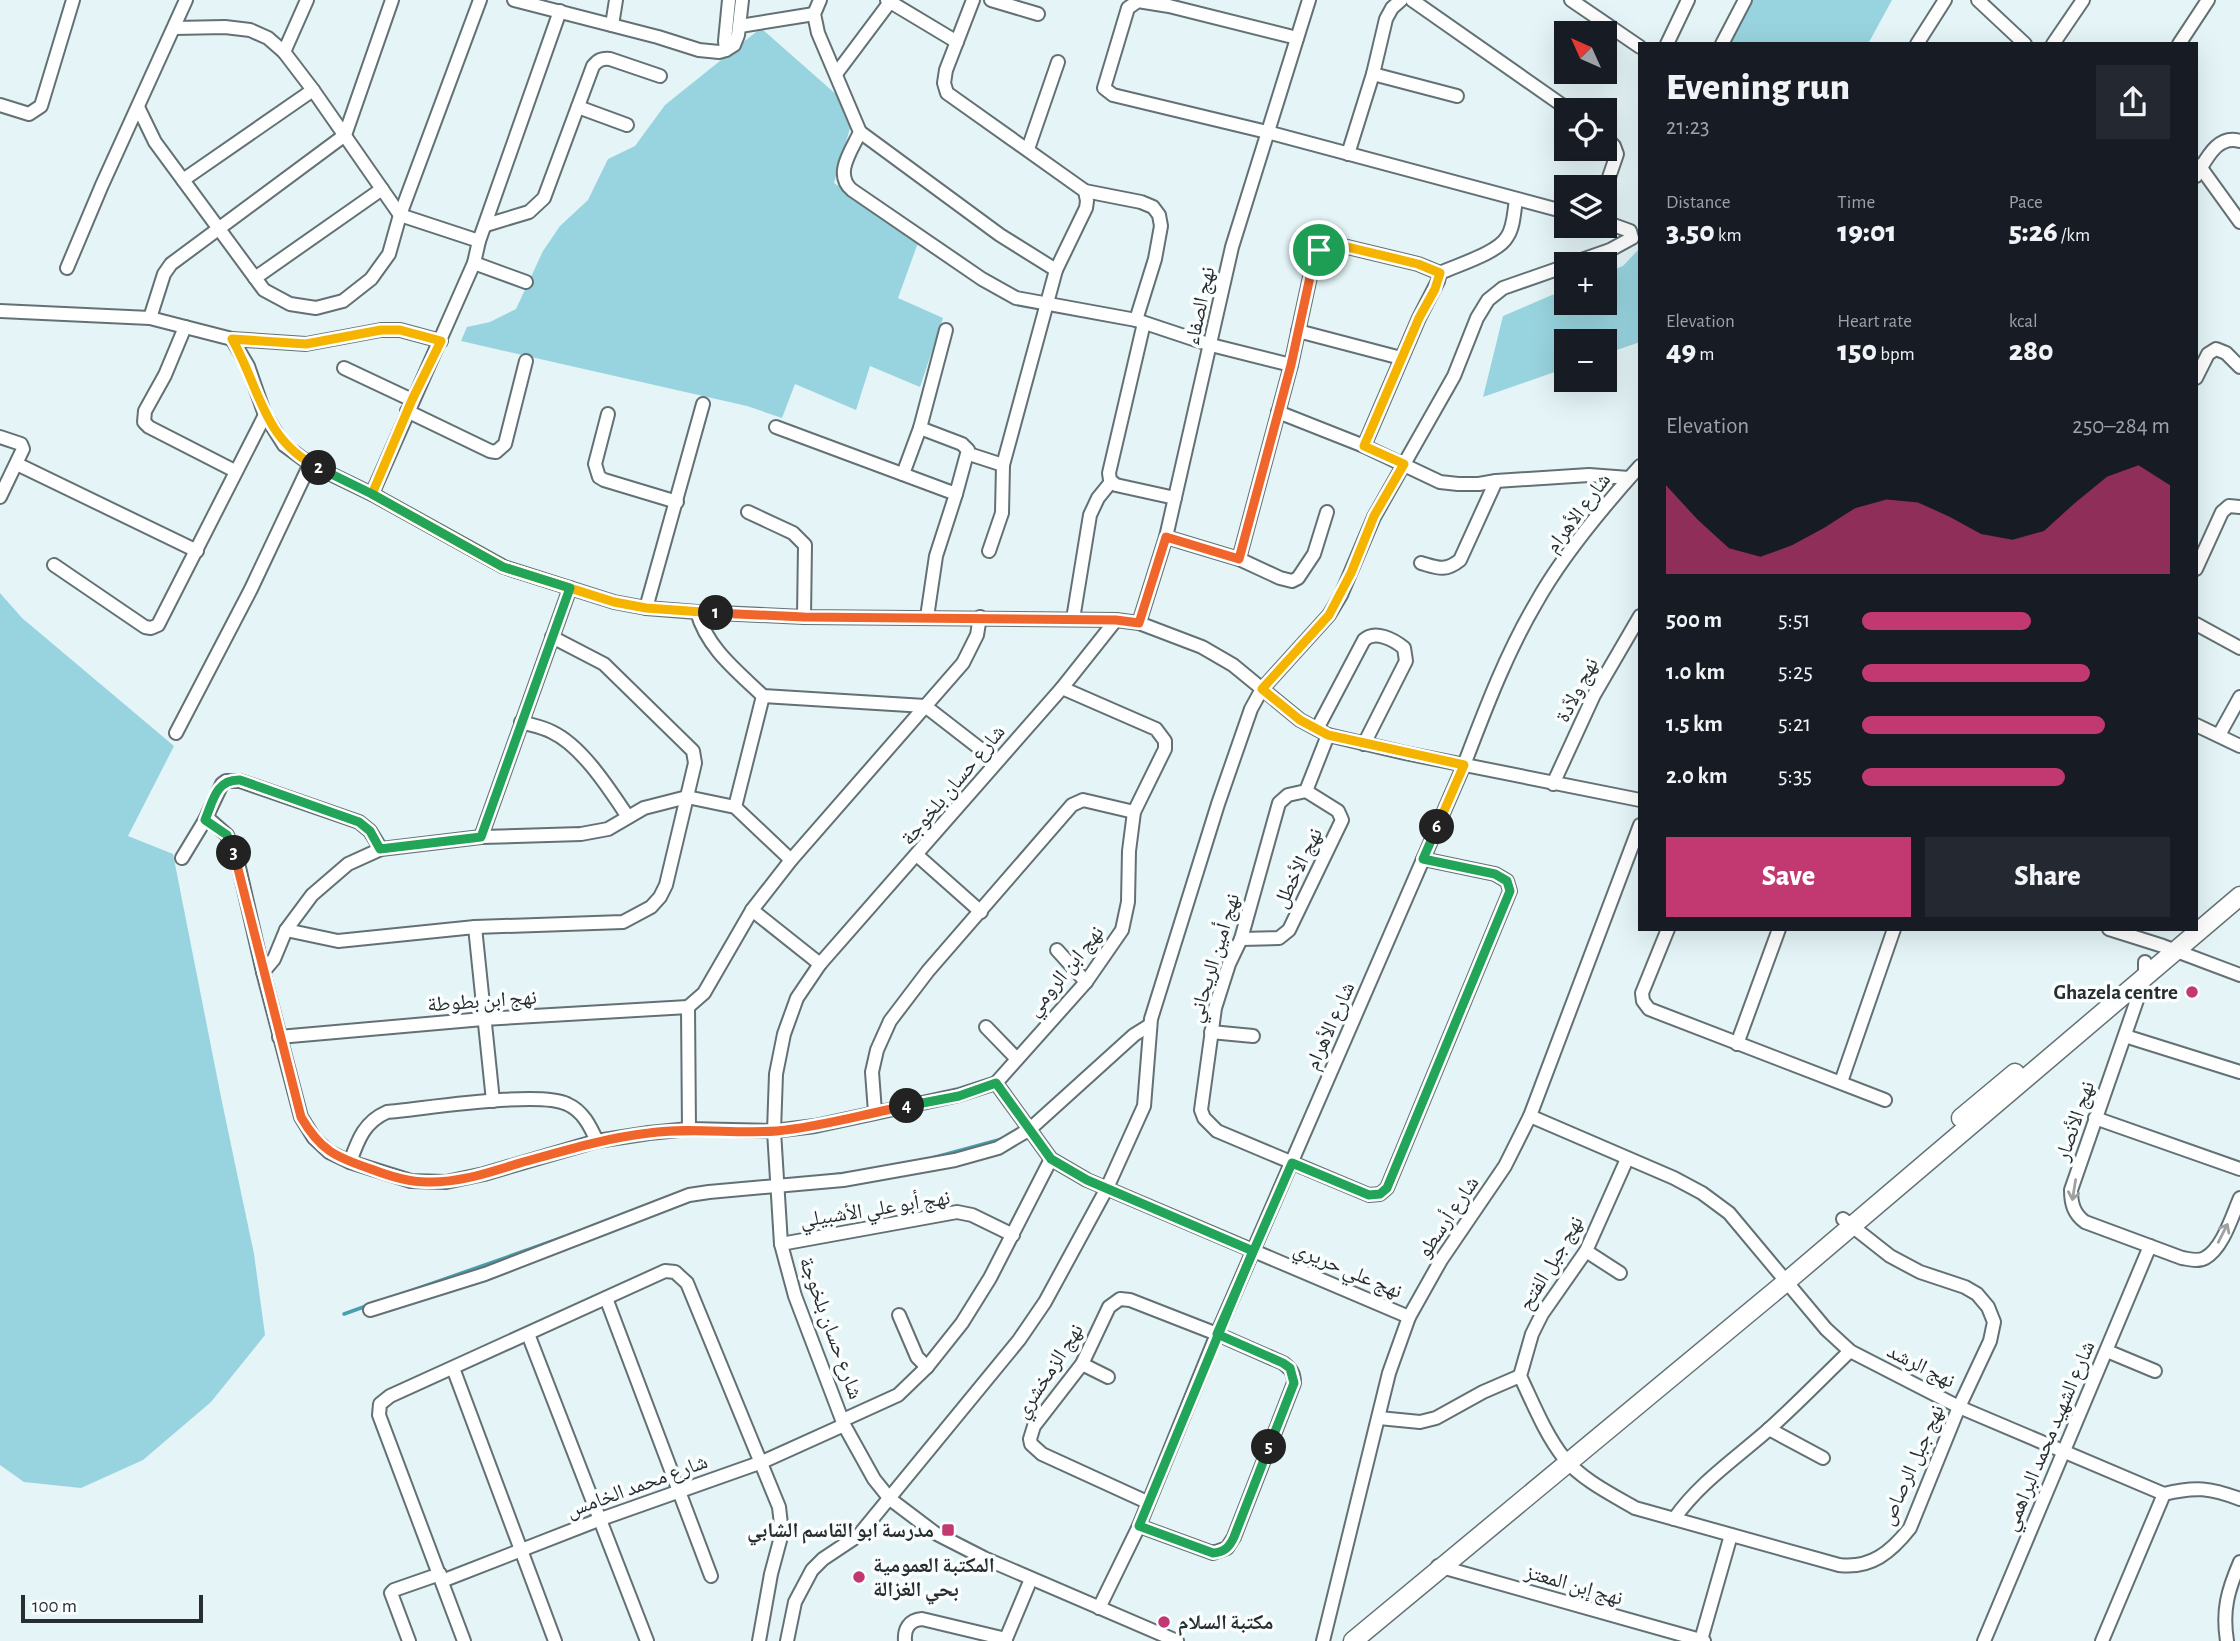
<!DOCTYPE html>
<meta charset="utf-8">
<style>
:root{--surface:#171b24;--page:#242831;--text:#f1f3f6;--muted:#9ea1a6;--accent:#c23870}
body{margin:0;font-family:"Alegreya Sans","Noto Naskh Arabic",sans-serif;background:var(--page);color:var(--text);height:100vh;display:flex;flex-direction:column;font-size:26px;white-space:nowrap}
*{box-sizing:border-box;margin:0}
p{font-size:23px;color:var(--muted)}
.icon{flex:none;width:38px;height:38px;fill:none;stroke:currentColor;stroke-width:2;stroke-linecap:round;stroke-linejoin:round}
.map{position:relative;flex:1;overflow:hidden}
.panel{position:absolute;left:1638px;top:42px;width:560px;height:889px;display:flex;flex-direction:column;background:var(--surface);border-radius:0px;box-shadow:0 7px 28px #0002}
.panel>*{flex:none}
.needle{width:46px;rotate:315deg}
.fabs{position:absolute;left:1554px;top:21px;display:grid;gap:14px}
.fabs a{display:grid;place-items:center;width:63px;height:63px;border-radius:0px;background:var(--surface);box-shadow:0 7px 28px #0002;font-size:35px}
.scale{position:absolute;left:21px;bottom:18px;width:182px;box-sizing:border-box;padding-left:7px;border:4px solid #282e2f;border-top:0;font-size:19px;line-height:24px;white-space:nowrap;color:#282e2f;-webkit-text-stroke:5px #fbfeff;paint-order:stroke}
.pin{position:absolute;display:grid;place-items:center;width:60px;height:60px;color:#fff;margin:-30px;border:4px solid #fff;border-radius:50%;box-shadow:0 2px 7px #0007}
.km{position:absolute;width:35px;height:35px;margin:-18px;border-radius:50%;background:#222;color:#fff;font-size:19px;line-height:35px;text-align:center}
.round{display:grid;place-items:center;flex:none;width:74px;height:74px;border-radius:0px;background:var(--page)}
.summary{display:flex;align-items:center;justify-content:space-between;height:119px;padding:0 28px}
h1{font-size:38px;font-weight:800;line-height:52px}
.figures{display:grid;grid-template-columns:repeat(3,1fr);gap:10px;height:119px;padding:7px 28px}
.figures div{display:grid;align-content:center}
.figures b{font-size:30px;font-weight:800}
.figures small{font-size:19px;font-weight:400}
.figures p{font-size:19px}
.chart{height:196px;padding:14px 28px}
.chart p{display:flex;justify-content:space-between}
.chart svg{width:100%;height:126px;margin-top:7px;fill:var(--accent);opacity:.7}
.button{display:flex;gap:14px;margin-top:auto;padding:14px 28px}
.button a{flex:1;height:80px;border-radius:0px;background:var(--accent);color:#fff;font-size:28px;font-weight:800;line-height:80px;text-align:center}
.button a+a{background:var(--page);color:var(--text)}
ul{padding:0 28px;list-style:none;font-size:23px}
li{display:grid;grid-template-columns:112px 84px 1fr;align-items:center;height:52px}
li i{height:18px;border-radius:9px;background:var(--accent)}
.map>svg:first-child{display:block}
.green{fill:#98d4df}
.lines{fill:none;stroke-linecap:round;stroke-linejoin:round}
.stream{stroke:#46a0af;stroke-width:3.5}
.street-casing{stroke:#637174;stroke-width:16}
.secondary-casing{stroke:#637174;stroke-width:21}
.street{stroke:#fff;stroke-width:12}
.secondary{stroke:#fff;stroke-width:18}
.oneway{stroke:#9ea1a1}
.split-1-casing{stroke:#fff;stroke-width:14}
.split-2-casing{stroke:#fff;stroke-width:14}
.split-3-casing{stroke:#fff;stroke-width:14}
.split-4-casing{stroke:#fff;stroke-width:14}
.split-5-casing{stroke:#fff;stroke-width:14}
.split-6-casing{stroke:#fff;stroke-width:14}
.split-7-casing{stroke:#fff;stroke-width:14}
.split-1{stroke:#f0652b;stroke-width:9}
.split-2{stroke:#f5b400;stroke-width:9}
.split-3{stroke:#22a559;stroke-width:9}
.split-4{stroke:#f0652b;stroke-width:9}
.split-5{stroke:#22a559;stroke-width:9}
.split-6{stroke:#22a559;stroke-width:9}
.split-7{stroke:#f5b400;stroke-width:9}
.poi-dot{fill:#c23870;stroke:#fbfeff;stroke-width:2.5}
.labels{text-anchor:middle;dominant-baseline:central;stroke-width:7;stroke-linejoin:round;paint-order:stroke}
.street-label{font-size:21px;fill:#282e2f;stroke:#fbfeff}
.poi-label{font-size:21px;font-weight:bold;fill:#282e2f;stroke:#fbfeff;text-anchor:end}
</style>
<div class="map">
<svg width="2240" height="1641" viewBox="0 0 2240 1641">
<rect width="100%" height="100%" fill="#e4f4f7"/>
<g class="green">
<polygon points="1752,0 1892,0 1868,44 1730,44"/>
<polygon points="761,28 855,111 834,183 919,240 898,298 943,318 920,387 870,366 856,410 795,384 782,418 747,406 461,341 467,327 490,322 516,309 543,251 560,226 588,200 608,159 635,146 665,105"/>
<polygon points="1640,248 1640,342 1605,354 1605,341 1566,341 1566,368 1483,397 1503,316 1566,289 1566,303 1605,303 1605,273 1623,266"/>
<polygon points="0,593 22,618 174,746 128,836 173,854 222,1102 254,1254 265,1335 211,1402 143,1460 81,1488 24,1482 0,1465"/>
</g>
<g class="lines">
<g class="stream">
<polyline points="1439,414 1453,390"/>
<polyline points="932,1158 1002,1139"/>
<polyline points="832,1175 849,1173"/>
<polyline points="402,1294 564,1237"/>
<polyline points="344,1314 369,1305"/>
</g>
<defs>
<g id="street">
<polyline points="514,0 658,37 699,50 719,52 726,50 734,45 738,35 742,0"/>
<path d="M820,0L814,14L818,33L860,132C852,150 833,174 852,190L982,279L1016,298L1136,320L1211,345L1291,365"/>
<polyline points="887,0 957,42"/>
<polyline points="973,0 946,70 944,83 947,93 1085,191 1141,202 1153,207 1159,215 1161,226 1155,259 1136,320"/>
<polyline points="991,0 1038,14"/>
<polyline points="1412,0 1569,110"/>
<polyline points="1571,0 1640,47"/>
<polyline points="1978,0 2025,44"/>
<polyline points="612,25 616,0"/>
<polyline points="740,26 814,14"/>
<polyline points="174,28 225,27 250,30 268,38 284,52 313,90 400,215 479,241"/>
<polyline points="1297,38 1169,6 1138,1 1128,8 1104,88 1113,95 1267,132 1566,212"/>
<polyline points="1667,44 1688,0"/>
<polyline points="1722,44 1745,0"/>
<polyline points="1917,44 1945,0"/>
<polyline points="2053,44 2083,0"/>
<polyline points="2179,44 2208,0"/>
<polyline points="726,50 725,41 729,0"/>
<polyline points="284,52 307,0"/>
<polyline points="836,74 890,2"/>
<polyline points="1373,74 1457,96"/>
<polyline points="0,105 29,114 41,106 73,0"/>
<polyline points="138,107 155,142 264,290 290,304 316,308 343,301 371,279 389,254 400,215 480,0"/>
<polyline points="578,107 627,125"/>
<polyline points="860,132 1000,235 1056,270"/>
<polyline points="1605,137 1614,146 1617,154 1605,189"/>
<polyline points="1028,149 1058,62"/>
<polyline points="1348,154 1373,74 1386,19 1392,8 1401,0"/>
<polyline points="2196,165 2201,168 2240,222"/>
<path d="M2196,176C2206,160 2217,134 2240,141"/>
<polyline points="183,180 313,90"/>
<path d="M486,225L529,212L544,198L593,66C598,60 602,58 610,59L660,76"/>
<polyline points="474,263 526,282"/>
<polyline points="1570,264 1610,250 1632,238 1630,231 1605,222"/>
<polyline points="67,268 102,185 186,0"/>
<path d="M1440,273C1457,265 1498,253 1507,237C1514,227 1514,211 1516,200"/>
<polyline points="255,278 382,189"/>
<polyline points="0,311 150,318 232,339 248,366 265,415 284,445 310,464 372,494 504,567 614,602 646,608 697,612 804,617 1116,620 1139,623 1202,647 1233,665 1300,720 1328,735 1405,753 1640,800"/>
<polyline points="150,318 164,274 171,264 345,135 392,0"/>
<polyline points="1144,323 1109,473 1110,480 1116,485 1175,498"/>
<polyline points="185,327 165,375 145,411 144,422 149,427 235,471"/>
<polyline points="1298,331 1401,358"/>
<polyline points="232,339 306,344 381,330 400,330 441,341"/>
<polyline points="344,368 412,400"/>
<polyline points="2196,378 2208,354 2216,349 2226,353 2240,367"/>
<polyline points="407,411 490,451 496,452 505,444 526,361"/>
<polyline points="1278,412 1364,446 1440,482 1458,484 1479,484 1496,481 1589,475 1629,478"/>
<polyline points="608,414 595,464 599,477 604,480 677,502"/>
<polyline points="776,427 956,494 936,556 927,617"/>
<polyline points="920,428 962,444 968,450 956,494"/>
<polyline points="0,437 21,444 23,449 0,497"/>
<polyline points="1364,446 1419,318 1438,281 1440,273"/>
<polyline points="969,454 1003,465 1056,270 1086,208 1087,201 1085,191"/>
<polyline points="17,464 197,551"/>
<polyline points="903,474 920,428 946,330"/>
<polyline points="372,494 474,263 479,241 560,11"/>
<polyline points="748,512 793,533 805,545 804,617"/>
<polyline points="1166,537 1239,559 1280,578 1292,581 1298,578 1314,554 1327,512"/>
<polyline points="989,551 1002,513 1003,465"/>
<path d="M1239,559L1291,365L1313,263C1317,252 1323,244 1335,244L1418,264L1440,273"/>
<path d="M1421,563C1438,568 1445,572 1460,560L1496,481"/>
<polyline points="54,565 145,627 151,628 158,625 265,415"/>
<polyline points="2196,569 2222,512 2229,506 2240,507"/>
<polyline points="646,608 703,404"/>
<path d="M697,612C707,648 737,671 763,696L925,706L996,761"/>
<polyline points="1073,619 1090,515 1098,498 1111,482"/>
<polyline points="1116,620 1062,688 820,964 797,998 784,1034 776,1074 774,1131 781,1244 795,1296 844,1425 874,1479 890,1499 935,1533 984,1558 1177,1641"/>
<polyline points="1139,623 1166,537 1232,247 1309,0"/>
<polyline points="2196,624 2240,648"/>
<path d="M521,722C531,725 543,727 552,732C582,746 610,790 628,817"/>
<polyline points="2196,725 2240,746"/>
<path d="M1317,729L1364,640C1375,630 1393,639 1404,648L1406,661L1364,744"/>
<polyline points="176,733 251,589 310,464"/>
<polyline points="1328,735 1306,791 1288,795 1279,803 1241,939 1229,964 1215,1008 1201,1110 1204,1118 1217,1131 1369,1195 1380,1194 1387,1188 1510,891 1507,881 1495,874 1423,859"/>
<polyline points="2219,735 2240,697"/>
<polyline points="1553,784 1594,695 1640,616"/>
<polyline points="735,807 763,696"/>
<polyline points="205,820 211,821 227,835 238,863 263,972"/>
<polyline points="481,837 570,588"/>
<polyline points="918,856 981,912"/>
<polyline points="182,858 205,820 222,784 226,781 240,781 359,822 370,831 381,849"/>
<polyline points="791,860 735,807 687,797 644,808 608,829 581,834 481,837 381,849 348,864 312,895 286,930 274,959 263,972 301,1117 314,1138 329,1152 350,1162 411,1181 446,1182 484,1174 597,1141 649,1133 689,1129 774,1131 815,1126 959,1095 996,1083 1086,982 1122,930 1128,902 1129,851 1134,812 1165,749 1165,741 1156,729 1062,688"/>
<polyline points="752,910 820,964"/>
<polyline points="475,927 493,1101"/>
<polyline points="1668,929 1642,993 1643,1001 1649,1009 1885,1100"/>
<polyline points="2109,929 2163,946 2240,975"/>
<polyline points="286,930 338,941 475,927 623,922 651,907 660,897 666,885 695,763 693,751 604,664 552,637"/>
<polyline points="1241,939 1279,938 1289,930 1342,820 1338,811 1306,791"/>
<polyline points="1057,950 1086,982"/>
<path d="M2145,962V977L2071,1190C2071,1204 2074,1214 2085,1222L2182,1258C2189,1259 2198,1262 2205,1258C2223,1248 2232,1216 2240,1198"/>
<polyline points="986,1027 1017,1059"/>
<polyline points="1211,1032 1253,1036"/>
<polyline points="2125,1036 2240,1072"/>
<polyline points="279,1037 483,1019 688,1007"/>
<polyline points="1737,1044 1779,929"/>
<polyline points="1841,1082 1894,929"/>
<polyline points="996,1083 1051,1159 1087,1180 1409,1317"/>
<polyline points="875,1112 872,1072 877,1050 890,1021 928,971 1072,805 1083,800 1134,812"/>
<path d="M1530,1116L1674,1178L1702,1193L1729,1213L1826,1329L1850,1351L1959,1407L2164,1494C2196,1486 2210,1488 2240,1499"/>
<polyline points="2095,1118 2240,1169"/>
<polyline points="689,1129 688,1007 704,993 752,910 791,860 963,663 977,635 980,617"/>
<path d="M1627,1159L1586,1251L1542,1314L1532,1334L1520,1376C1533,1403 1545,1434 1564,1458C1581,1479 1611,1494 1635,1508L1839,1565C1871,1569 1891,1552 1910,1528L1959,1407L1990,1341L1994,1322L1988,1307L1977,1294L1965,1287L1920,1272L1890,1256L1843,1219"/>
<path d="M350,1162C358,1140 364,1122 387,1112C423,1109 539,1090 567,1104C583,1111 590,1126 597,1141"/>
<polyline points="781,1244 957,1212 972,1215 1013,1235"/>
<polyline points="1586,1251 1620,1273"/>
<polyline points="606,1298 711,1576"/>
<polyline points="370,1310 485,1274 689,1195 709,1192 843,1180 955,1160 998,1148 1030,1129 1134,1035 1150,1025"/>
<polyline points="899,1315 917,1357 927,1367"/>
<polyline points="528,1334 647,1641"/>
<polyline points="2107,1351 2155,1371"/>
<polyline points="1082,1364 1108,1377"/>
<polyline points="453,1368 555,1641"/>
<polyline points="1379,1418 1420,1422 1436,1418 1483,1392 1520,1376"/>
<polyline points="843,1420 898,1395 927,1367 962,1323 990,1278 1051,1159"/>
<polyline points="1769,1429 1823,1458"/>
<path d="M1674,1519C1699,1483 1735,1459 1768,1430C1796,1405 1823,1377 1850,1351"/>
<path d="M1139,1526L1213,1553L1227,1548L1234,1537L1294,1383C1294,1373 1291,1369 1283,1363L1217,1334L1130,1300L1120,1299L1109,1307L1082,1364L1034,1426L1030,1439L1031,1444L1042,1454L1147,1502"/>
<polyline points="1438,1566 1704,1641"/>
<polyline points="442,1581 601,1519 762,1462 844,1425"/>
<path d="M1099,1608L1139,1526L1217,1334L1464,765C1485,710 1506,654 1536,603C1562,556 1604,506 1640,466"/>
<polyline points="1701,1640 1731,1535"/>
<polyline points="409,1641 391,1593 394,1590 440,1574"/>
<polyline points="464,1641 379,1415 380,1404 390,1396 665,1271 675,1272 687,1283 779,1507 782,1533 771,1574 759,1641"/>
<polyline points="787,1641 795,1602 812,1570 823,1559 859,1535 1019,1340 1045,1302 1107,1188 1144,1106 1151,1019 1218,804 1251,709 1262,689 1329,615 1341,595 1374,517 1454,376 1477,318 1488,300 1503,288 1566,266"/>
<path d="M905,1641C904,1629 909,1620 922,1619L1006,1639"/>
<polyline points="1005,1641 1031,1579"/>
<polyline points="1323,1641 1389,1373 1409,1317 1441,1260 1505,1166 1530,1116 1640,825"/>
<polyline points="1984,1641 2150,1246"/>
<polyline points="2102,1641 2164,1494"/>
<path d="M2227,1641C2222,1610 2228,1590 2240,1562"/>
</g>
<g id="secondary">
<polyline points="1961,1118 2015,1073"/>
<polyline points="1353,1641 1786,1282 2240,896"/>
</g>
</defs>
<use href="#street" class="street-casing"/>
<use href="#secondary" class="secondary-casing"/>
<use href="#street" class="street"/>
<use href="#secondary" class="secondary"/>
</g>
<defs><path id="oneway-shaft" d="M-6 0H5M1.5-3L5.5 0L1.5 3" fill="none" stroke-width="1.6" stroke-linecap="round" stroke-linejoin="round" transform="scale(1.75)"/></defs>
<g class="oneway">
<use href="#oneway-shaft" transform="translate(2074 1190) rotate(99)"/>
<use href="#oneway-shaft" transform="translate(2223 1233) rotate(-63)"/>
</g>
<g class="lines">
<defs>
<polyline id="split-1" points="716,613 804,617 1116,620 1139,623 1166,537 1239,559 1291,365 1313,263 1319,250"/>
<path id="split-2" d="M319,468C263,441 260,388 232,339L306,344L381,330H400L441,341L412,400L372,494L503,567L614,602L646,608L716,613"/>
<path id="split-3" d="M234,853L227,835L205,820C213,801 216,779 240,780L359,822L370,831L380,849L481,837L570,588L503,567L372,494L319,468"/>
<path id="split-4" d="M234,853L301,1117C320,1150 335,1157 371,1169C389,1176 408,1182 427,1182C460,1183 490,1172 520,1163C563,1151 605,1138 649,1133C692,1127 734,1134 777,1131C821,1127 864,1114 907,1106"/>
<path id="split-5" d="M907,1106L959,1096L996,1083L1051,1159L1087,1180L1253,1251L1139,1526L1213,1553C1224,1552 1229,1548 1234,1537L1269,1447"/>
<polyline id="split-6" points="1269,1447 1294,1383 1290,1368 1283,1363 1217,1334 1292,1163 1369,1195 1380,1194 1387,1188 1510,891 1507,881 1495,874 1423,859 1437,827"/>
<polyline id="split-7" points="1319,250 1329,244 1335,244 1418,264 1440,273 1435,289 1419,318 1364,446 1404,464 1374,516 1351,573 1329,615 1262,689 1300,720 1328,735 1464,765 1437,827"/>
</defs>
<use href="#split-1" class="split-1-casing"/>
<use href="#split-2" class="split-2-casing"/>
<use href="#split-3" class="split-3-casing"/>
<use href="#split-4" class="split-4-casing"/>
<use href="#split-5" class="split-5-casing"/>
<use href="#split-6" class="split-6-casing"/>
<use href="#split-7" class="split-7-casing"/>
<use href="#split-1" class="split-1"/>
<use href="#split-2" class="split-2"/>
<use href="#split-3" class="split-3"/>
<use href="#split-4" class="split-4"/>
<use href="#split-5" class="split-5"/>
<use href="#split-6" class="split-6"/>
<use href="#split-7" class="split-7"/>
</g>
<g class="poi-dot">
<circle cx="2192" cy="992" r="7"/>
<rect x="941" y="1523" width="14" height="14" rx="3.5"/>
<circle cx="859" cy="1577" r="7"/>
<circle cx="1164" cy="1622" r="7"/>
</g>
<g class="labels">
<g class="street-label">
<text transform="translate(1200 306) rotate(-78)">نهج الصفاء</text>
<text transform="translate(1578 513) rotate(-53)">شارع الأهرام</text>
<text transform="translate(1577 690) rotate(-63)">نهج ولاّدة</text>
<text transform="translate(953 785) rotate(-50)">شارع حسان بلخوجة</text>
<text transform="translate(1298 868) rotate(-64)">نهج الأخطل</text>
<text transform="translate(1214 958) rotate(-73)">نهج أمين الريحاني</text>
<text transform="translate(1065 971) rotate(-51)">نهج ابن الرومي</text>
<text transform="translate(482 1001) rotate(-4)">نهج ابن بطوطة</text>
<text transform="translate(1330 1026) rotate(-66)">شارع الأهرام</text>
<text transform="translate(2075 1121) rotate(-71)">نهج الأنصار</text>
<text transform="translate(875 1209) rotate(-9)">نهج أبو علي الأشبيلي</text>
<text transform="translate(1448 1217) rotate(-56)">شارع أرسطو</text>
<text transform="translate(1551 1263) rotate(-59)">نهج جبل الفتح</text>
<text transform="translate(1348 1270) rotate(23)">نهج علي حريري</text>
<text transform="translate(831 1328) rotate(70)">شارع حسان بلخوجة</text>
<text transform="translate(1921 1366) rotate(27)">نهج الرشد</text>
<text transform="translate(1049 1371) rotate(-57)">نهج الزمخشري</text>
<text transform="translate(2049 1436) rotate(-67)">شارع الشهيد محمد البراهمي</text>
<text transform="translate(1912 1465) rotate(-66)">نهج جبل الرصاص</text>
<text transform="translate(637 1486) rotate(-20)">شارع محمد الخامس</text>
<text transform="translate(1574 1585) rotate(16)">نهج إبن المعتز</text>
</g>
<g class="poi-label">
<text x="2178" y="992">Ghazela centre</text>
<text x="934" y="1530">مدرسة ابو القاسم الشابي</text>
<text x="873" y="1565" text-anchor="start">المكتبة العمومية<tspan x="873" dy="24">بحي الغزالة</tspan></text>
<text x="1178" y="1622" text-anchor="start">مكتبة السلام</text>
</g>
</g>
</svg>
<div class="fabs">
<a><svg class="needle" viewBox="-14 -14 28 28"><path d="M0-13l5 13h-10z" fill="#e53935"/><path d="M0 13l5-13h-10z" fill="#9ea1a6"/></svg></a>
<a><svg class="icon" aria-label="locate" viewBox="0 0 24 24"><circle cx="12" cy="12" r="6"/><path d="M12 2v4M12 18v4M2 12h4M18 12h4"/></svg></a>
<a><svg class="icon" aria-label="layers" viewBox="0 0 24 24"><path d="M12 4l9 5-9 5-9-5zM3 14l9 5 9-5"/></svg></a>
<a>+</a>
<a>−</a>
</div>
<div class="scale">100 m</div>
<div class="pin" style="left:1319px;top:250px;background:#1e9e55"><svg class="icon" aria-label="arrive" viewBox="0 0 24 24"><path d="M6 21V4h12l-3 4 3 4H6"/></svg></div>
<b class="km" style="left:716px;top:613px">1</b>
<b class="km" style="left:319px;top:468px">2</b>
<b class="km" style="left:234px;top:853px">3</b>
<b class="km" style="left:907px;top:1106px">4</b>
<b class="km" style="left:1269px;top:1447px">5</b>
<b class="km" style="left:1437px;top:827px">6</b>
<section class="panel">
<div class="summary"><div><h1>Evening run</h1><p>21:23</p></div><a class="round"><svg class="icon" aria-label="share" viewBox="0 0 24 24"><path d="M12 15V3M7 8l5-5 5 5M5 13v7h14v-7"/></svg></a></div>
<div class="figures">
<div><p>Distance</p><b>3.50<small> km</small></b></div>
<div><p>Time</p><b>19:01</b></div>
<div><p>Pace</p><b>5:26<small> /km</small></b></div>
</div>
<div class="figures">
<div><p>Elevation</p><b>49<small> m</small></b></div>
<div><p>Heart rate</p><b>150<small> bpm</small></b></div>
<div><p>kcal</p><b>280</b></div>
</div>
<div class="chart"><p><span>Elevation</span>250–284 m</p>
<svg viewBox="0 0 160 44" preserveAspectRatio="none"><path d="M0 44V13L10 25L20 35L30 38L40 34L50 28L60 21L70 18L80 19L90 24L100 30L110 32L120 29L130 19L140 10L150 6L160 13V44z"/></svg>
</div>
<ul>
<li><b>500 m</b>5:51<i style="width:55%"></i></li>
<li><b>1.0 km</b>5:25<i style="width:74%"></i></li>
<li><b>1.5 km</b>5:21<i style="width:79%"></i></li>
<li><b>2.0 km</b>5:35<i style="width:66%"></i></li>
</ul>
<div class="button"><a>Save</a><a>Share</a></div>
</section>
</div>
